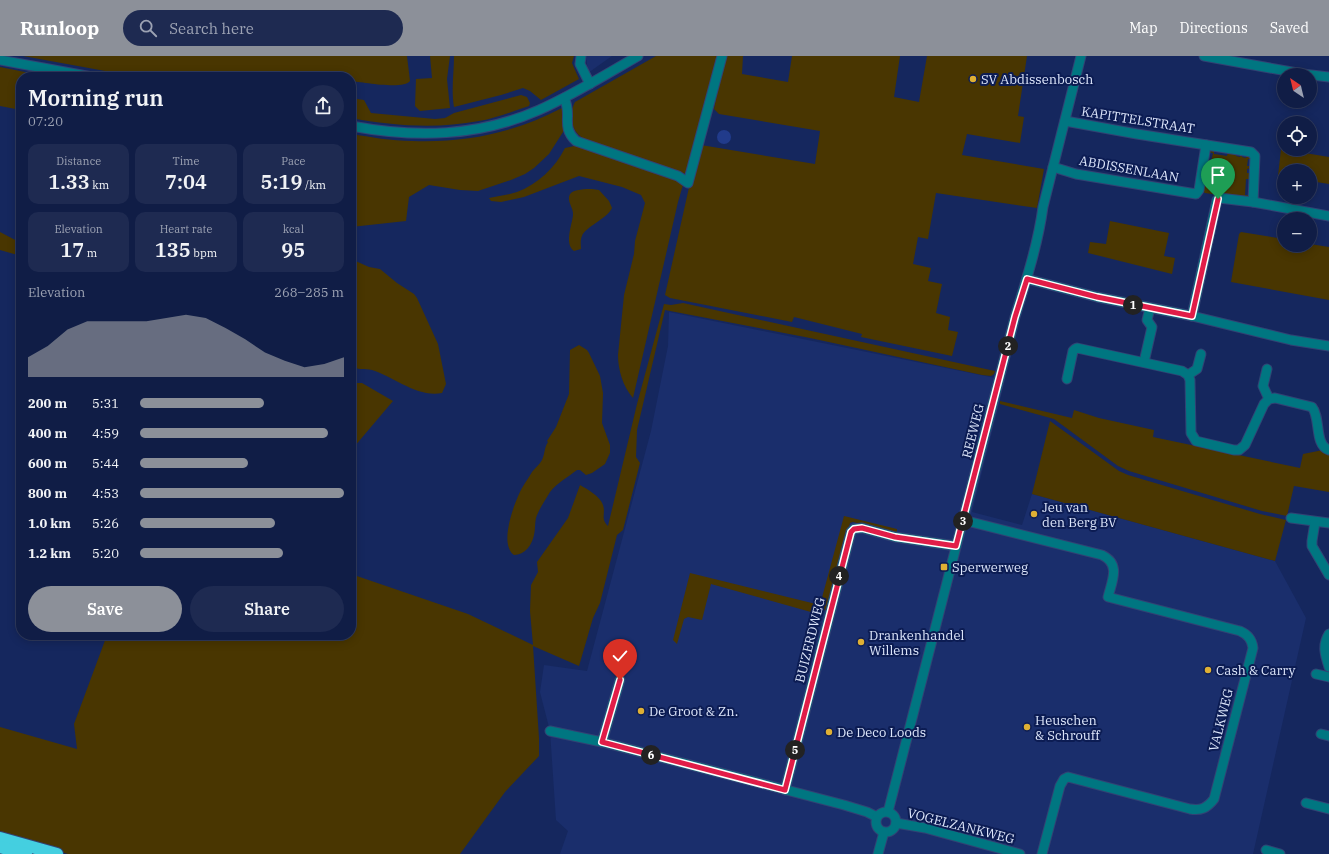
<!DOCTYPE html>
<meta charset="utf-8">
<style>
:root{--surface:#101d46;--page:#1e2a51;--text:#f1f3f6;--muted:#9ca2b3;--line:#303b5f;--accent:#8c9099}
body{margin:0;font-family:"IBM Plex Serif",serif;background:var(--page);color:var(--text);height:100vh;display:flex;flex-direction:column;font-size:15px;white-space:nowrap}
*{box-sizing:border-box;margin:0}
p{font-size:13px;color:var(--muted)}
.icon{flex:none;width:22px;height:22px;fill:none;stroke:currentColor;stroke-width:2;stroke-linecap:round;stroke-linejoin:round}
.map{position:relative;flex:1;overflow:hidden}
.side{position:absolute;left:16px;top:16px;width:340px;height:568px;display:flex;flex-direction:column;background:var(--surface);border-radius:16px;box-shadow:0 2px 10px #0003,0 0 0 1px var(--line)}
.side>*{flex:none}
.needle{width:26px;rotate:325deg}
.controls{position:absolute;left:1277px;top:12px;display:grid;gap:8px}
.controls a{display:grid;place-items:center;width:40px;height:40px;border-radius:50%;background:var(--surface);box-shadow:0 2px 10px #0003,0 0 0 1px var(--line);font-size:20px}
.pin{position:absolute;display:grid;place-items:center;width:34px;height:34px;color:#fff;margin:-41px -17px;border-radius:50% 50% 50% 0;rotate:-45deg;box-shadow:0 0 4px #0007}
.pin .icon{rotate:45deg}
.km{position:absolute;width:20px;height:20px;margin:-10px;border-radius:50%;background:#222;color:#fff;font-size:11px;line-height:20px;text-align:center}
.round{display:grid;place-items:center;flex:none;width:42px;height:42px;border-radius:21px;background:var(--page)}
.head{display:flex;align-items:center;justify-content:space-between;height:68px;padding:0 12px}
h1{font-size:22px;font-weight:600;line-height:30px}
.figures{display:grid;grid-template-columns:repeat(3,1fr);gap:6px;height:68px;padding:4px 12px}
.figures div{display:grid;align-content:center;border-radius:10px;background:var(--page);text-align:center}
.figures b{font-size:20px;font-weight:600}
.figures small{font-size:11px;font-weight:400}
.figures p{font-size:11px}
.chart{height:112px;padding:8px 12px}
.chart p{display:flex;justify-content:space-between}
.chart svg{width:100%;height:72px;margin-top:4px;fill:var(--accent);opacity:.7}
.button{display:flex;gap:8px;margin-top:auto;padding:8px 12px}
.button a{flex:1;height:46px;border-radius:24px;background:var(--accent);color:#fff;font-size:16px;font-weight:600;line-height:46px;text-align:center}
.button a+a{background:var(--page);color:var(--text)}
ul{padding:0 12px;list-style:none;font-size:13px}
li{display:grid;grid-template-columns:64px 48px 1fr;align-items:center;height:30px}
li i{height:10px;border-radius:5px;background:var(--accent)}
header{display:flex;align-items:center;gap:24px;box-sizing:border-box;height:56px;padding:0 20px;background:var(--accent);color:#fff}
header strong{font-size:19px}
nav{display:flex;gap:22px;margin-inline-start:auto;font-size:14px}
.search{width:280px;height:36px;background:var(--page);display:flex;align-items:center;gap:10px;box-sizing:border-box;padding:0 14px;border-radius:22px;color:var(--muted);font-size:15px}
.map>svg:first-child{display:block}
.built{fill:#1a2e6c}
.green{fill:#493601}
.water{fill:#213b8b}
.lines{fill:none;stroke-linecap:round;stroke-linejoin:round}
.minor-casing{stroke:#314274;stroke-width:11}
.highway-casing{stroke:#314274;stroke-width:14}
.minor{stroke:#007681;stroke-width:9}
.highway{stroke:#44cfe0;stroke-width:12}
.route-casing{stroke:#fff;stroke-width:8}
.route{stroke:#e11d48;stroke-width:5}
.poi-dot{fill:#dfb034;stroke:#0c1c53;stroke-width:1.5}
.labels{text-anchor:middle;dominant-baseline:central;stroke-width:4;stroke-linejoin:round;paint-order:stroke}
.poi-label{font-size:13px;fill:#dde6fb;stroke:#0c1c53;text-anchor:start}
.street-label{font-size:13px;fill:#dde6fb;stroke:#0c1c53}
</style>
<header>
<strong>Runloop</strong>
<div class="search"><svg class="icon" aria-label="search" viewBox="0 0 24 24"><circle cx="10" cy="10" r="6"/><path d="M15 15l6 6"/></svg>Search here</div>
<nav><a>Map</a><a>Directions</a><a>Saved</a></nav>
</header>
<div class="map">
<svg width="1329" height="798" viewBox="0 0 1329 798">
<rect width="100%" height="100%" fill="#15275e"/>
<g class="built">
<polygon points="586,0 612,0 588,17"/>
<polygon points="669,256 1005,324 972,456 1022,469 1032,438 1275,505 1306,562 1253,798 560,798 568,775 556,764 550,675 540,636 544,609 587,615 651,375 668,290"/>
</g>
<g class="green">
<path d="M23,0H407L410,25C404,34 361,26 351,25V21H138Z"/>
<polygon points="430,0 450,0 447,23 450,52 420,55 415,50 416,23 432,22"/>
<path d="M454,0H574L572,7L579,23L541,44L530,35L523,32L501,39L454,51C451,34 454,17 454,0Z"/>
<path d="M656,0H720L686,118L585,83C571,77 568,59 575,46Z"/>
<polygon points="724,0 743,0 742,18 788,26 792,0 900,0 894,41 919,46 927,0 1027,0 1018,60 1024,61 1020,87 967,78 962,99 1044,113 1037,152 936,137 928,183 918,181 913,208 931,212 928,225 942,228 936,257 950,261 948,274 958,276 952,300 861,281 862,278 794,261 792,266 670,242 665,239 692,118 701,89 815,108 820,75 719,58 714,53"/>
<polygon points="0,11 50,21 21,21 21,54 0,50"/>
<path d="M521,39L527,41L530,47L529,50C513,55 497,62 479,65C437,73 393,70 351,62V42L364,44L371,57L435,63L445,62L454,57Z"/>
<path d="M562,52L565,55L563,76L549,98L534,112L525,118L511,124L478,135L460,134L429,129L409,141L406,165L351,171V78C371,81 391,85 412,85C466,87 514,77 562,52Z"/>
<path d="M579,89L668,119L683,129L678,146L633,342C623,331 618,314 618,299L624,239L634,198L635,185L645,147L641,139L622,131L579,120L524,141L501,146L491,145L489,142C498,140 508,139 517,136C538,128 555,112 565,92Z"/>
<polygon points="1214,93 1214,98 1227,100 1228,95 1236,96 1236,100 1240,101 1241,97 1242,97 1242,101 1246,102 1247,98 1252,103 1248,103 1247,110 1251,110 1252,112 1247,113 1247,117 1251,117 1251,123 1246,123 1245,139 1251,139 1247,143 1205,137 1202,134 1202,128 1208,129 1209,123 1203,121 1206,105 1211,106 1213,97 1208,96 1208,94"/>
<polygon points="1281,93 1329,101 1329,128 1310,125 1310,115 1284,115 1284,121 1278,120"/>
<path d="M592,133L599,134L609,145L612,152C607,163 585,171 582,180C580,184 581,189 581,193L574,195C564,188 572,169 573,159C574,152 566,145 570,138C574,133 586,133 592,133Z"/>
<polygon points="1110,165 1169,177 1164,200 1175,202 1172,218 1088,197 1090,186 1106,188"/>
<polygon points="0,176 21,187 21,200 0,194"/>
<polygon points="1241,176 1284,183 1284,189 1310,189 1310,188 1329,191 1329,244 1231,226 1239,178"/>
<path d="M351,203L369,211L380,213L397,227L414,238L417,242L438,288L446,328L442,337C418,342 394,321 372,314C364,312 361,315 351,310Z"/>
<path d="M683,247L995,315L994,318L991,320L982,319L810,282L665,254L637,374L636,401L640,407L623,474L617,479L600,547L593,562L579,610L533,590L539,682V700L505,736L460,798H68L0,778V671L77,693L74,668L107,579H351V518L468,558L533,589L530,555L531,529L538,516L537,506L568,462L580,429C587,433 600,440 603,449C606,458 600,462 608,470L637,348L664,248L671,249Z"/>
<path d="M579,289L587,294L589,297L600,320L603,337L602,367L610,389V397L605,408L592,417L586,419L580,414H577C568,421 557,427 550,436C546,443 541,450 538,457C534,464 536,471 534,479C532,489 525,499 514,499C498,488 515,445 522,432C525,427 529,421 532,416C535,412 540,408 542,404C545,398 544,392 548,386L547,385L556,371L569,338L570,294Z"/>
<polygon points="351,327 362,327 393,345 354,391 351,400"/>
<polygon points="1000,345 1072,362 1074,354 1099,362 1154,374 1153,381 1300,412 1303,398 1323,394 1329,397 1329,436 1294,430 1287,460 1262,455 1129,415 1118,410 1054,363 1000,348"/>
<polygon points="1050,365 1119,415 1128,419 1260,458 1286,464 1275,505 1032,438"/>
<polygon points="844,460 897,473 897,477 853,466 850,467 827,553 818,558 711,528 702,564 688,561 684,563 677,588 673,584 690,517 820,549"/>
</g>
<circle class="water" cx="724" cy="81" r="7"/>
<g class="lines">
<defs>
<g id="minor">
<polyline points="581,0 580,8 590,28"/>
<polyline points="1204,0 1303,18 1329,21"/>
<polyline points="0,4 92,21"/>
<path d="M564,42C573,59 560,70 576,85L678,120L688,127L722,0"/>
<polyline points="1065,65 1137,78 1251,96 1255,100 1253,146"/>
<path d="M351,70C416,82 478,81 539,54C573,39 605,19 638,0"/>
<polyline points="1053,111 1076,118 1196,138 1199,134 1206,89"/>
<polyline points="1027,223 1097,241 1192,260 1291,284 1329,290"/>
<polyline points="1192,260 1217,144 1219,142 1253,146 1329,160"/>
<polyline points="1144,306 1152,271 1147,264 1150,252"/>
<polyline points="1267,313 1263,330 1269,343"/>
<polyline points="1188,319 1197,313 1201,298"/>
<path d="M1067,323L1073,295L1075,293L1077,292L1182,315L1188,319L1190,324L1191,377L1196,385L1234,394H1239L1245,389L1264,348L1269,343L1275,342L1312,351C1321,362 1314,389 1329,394"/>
<polyline points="1291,462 1329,467"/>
<path d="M963,464L1102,499C1121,508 1112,525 1108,541L1240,575C1247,578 1252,583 1253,592L1214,743C1207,752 1201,755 1190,753L1068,721L1064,723L1060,730L1042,798"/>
<polyline points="1315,466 1312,485 1312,490 1329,519"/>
<path d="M1329,578C1322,589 1325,599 1329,611"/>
<polyline points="1316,618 1329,621"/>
<polyline points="550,675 602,686 844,749 867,756 877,761"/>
<polyline points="1321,678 1329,680"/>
<polyline points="602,686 620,624"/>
<polyline points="785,734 851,476 854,473 862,472 895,481 956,490"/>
<polyline points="1306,747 1329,753"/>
<circle cx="886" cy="766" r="10"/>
<path d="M888,756L1015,261C1026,225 1038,188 1043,151L1081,0"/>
<polyline points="896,767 925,772 1020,798"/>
<polyline points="1266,794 1280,798"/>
<polyline points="878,798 884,776"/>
</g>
<g id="highway">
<polyline points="0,782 57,798"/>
<polyline points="0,791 26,798"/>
</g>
</defs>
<use href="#minor" class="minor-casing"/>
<use href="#highway" class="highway-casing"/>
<use href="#minor" class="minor"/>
<use href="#highway" class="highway"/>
</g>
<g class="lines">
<defs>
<polyline id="route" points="620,624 602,686 785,734 851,476 854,473 862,472 895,481 956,490 1015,261 1027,223 1097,241 1192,260 1218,143"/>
</defs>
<use href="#route" class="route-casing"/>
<use href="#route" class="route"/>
</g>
<g class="poi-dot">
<circle cx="973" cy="23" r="4"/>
<circle cx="1034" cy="458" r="4"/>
<rect x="940" y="507" width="8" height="8" rx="2"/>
<circle cx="861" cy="586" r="4"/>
<circle cx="1208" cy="614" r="4"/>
<circle cx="641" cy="655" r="4"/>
<circle cx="1027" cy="671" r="4"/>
<circle cx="829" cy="676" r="4"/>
</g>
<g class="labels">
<g class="poi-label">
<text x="981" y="23">SV Abdissenbosch</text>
<text x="1042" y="451">Jeu van<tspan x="1042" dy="15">den Berg BV</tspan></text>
<text x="952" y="511">Sperwerweg</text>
<text x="869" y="579">Drankenhandel<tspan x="869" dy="15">Willems</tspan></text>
<text x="1216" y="614">Cash &amp; Carry</text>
<text x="649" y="655">De Groot &amp; Zn.</text>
<text x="1035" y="664">Heuschen<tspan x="1035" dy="15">&amp; Schrouff</tspan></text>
<text x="837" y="676">De Deco Loods</text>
</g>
<g class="street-label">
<text transform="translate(1138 64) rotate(9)">KAPITTELSTRAAT</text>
<text transform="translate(1129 113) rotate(10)">ABDISSENLAAN</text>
<text transform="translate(973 375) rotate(-76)">REEWEG</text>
<text transform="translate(810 584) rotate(-76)">BUIZERDWEG</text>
<text transform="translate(1221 664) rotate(-76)">VALKWEG</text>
<text transform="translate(961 770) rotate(14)">VOGELZANKWEG</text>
</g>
</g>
</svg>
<div class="controls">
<a><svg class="needle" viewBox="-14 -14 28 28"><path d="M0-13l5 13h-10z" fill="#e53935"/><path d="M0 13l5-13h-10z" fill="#9ca2b3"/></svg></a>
<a><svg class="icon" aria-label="locate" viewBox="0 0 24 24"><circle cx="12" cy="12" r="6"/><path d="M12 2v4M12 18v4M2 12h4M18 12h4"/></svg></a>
<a>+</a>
<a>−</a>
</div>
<div class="pin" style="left:1218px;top:143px;background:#1e9e55"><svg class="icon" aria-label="arrive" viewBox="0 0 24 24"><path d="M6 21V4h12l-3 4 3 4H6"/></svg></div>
<div class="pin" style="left:620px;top:624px;background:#d93025"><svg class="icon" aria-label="check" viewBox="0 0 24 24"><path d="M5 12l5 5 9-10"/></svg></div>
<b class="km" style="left:1133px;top:249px">1</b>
<b class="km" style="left:1008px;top:290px">2</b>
<b class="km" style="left:963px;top:465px">3</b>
<b class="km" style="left:839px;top:520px">4</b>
<b class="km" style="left:795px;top:694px">5</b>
<b class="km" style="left:651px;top:699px">6</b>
<section class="side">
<div class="head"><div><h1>Morning run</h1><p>07:20</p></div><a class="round"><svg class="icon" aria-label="share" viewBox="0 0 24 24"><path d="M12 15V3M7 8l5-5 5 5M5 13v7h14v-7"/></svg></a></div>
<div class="figures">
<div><p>Distance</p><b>1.33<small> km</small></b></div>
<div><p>Time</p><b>7:04</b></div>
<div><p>Pace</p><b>5:19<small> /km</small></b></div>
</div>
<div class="figures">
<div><p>Elevation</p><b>17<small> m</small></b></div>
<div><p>Heart rate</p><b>135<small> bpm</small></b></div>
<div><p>kcal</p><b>95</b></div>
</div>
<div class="chart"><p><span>Elevation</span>268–285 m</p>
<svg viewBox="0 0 160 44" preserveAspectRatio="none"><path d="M0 44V32L10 25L20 15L30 10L40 10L50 10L60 10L70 8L80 6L90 8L100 14L110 21L120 29L130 34L140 38L150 36L160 32V44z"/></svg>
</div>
<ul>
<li><b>200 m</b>5:31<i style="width:61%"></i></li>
<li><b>400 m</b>4:59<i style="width:92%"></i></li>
<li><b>600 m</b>5:44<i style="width:53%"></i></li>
<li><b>800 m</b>4:53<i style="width:100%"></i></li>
<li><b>1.0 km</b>5:26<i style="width:66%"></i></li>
<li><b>1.2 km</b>5:20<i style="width:70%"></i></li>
</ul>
<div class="button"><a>Save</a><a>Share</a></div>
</section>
</div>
